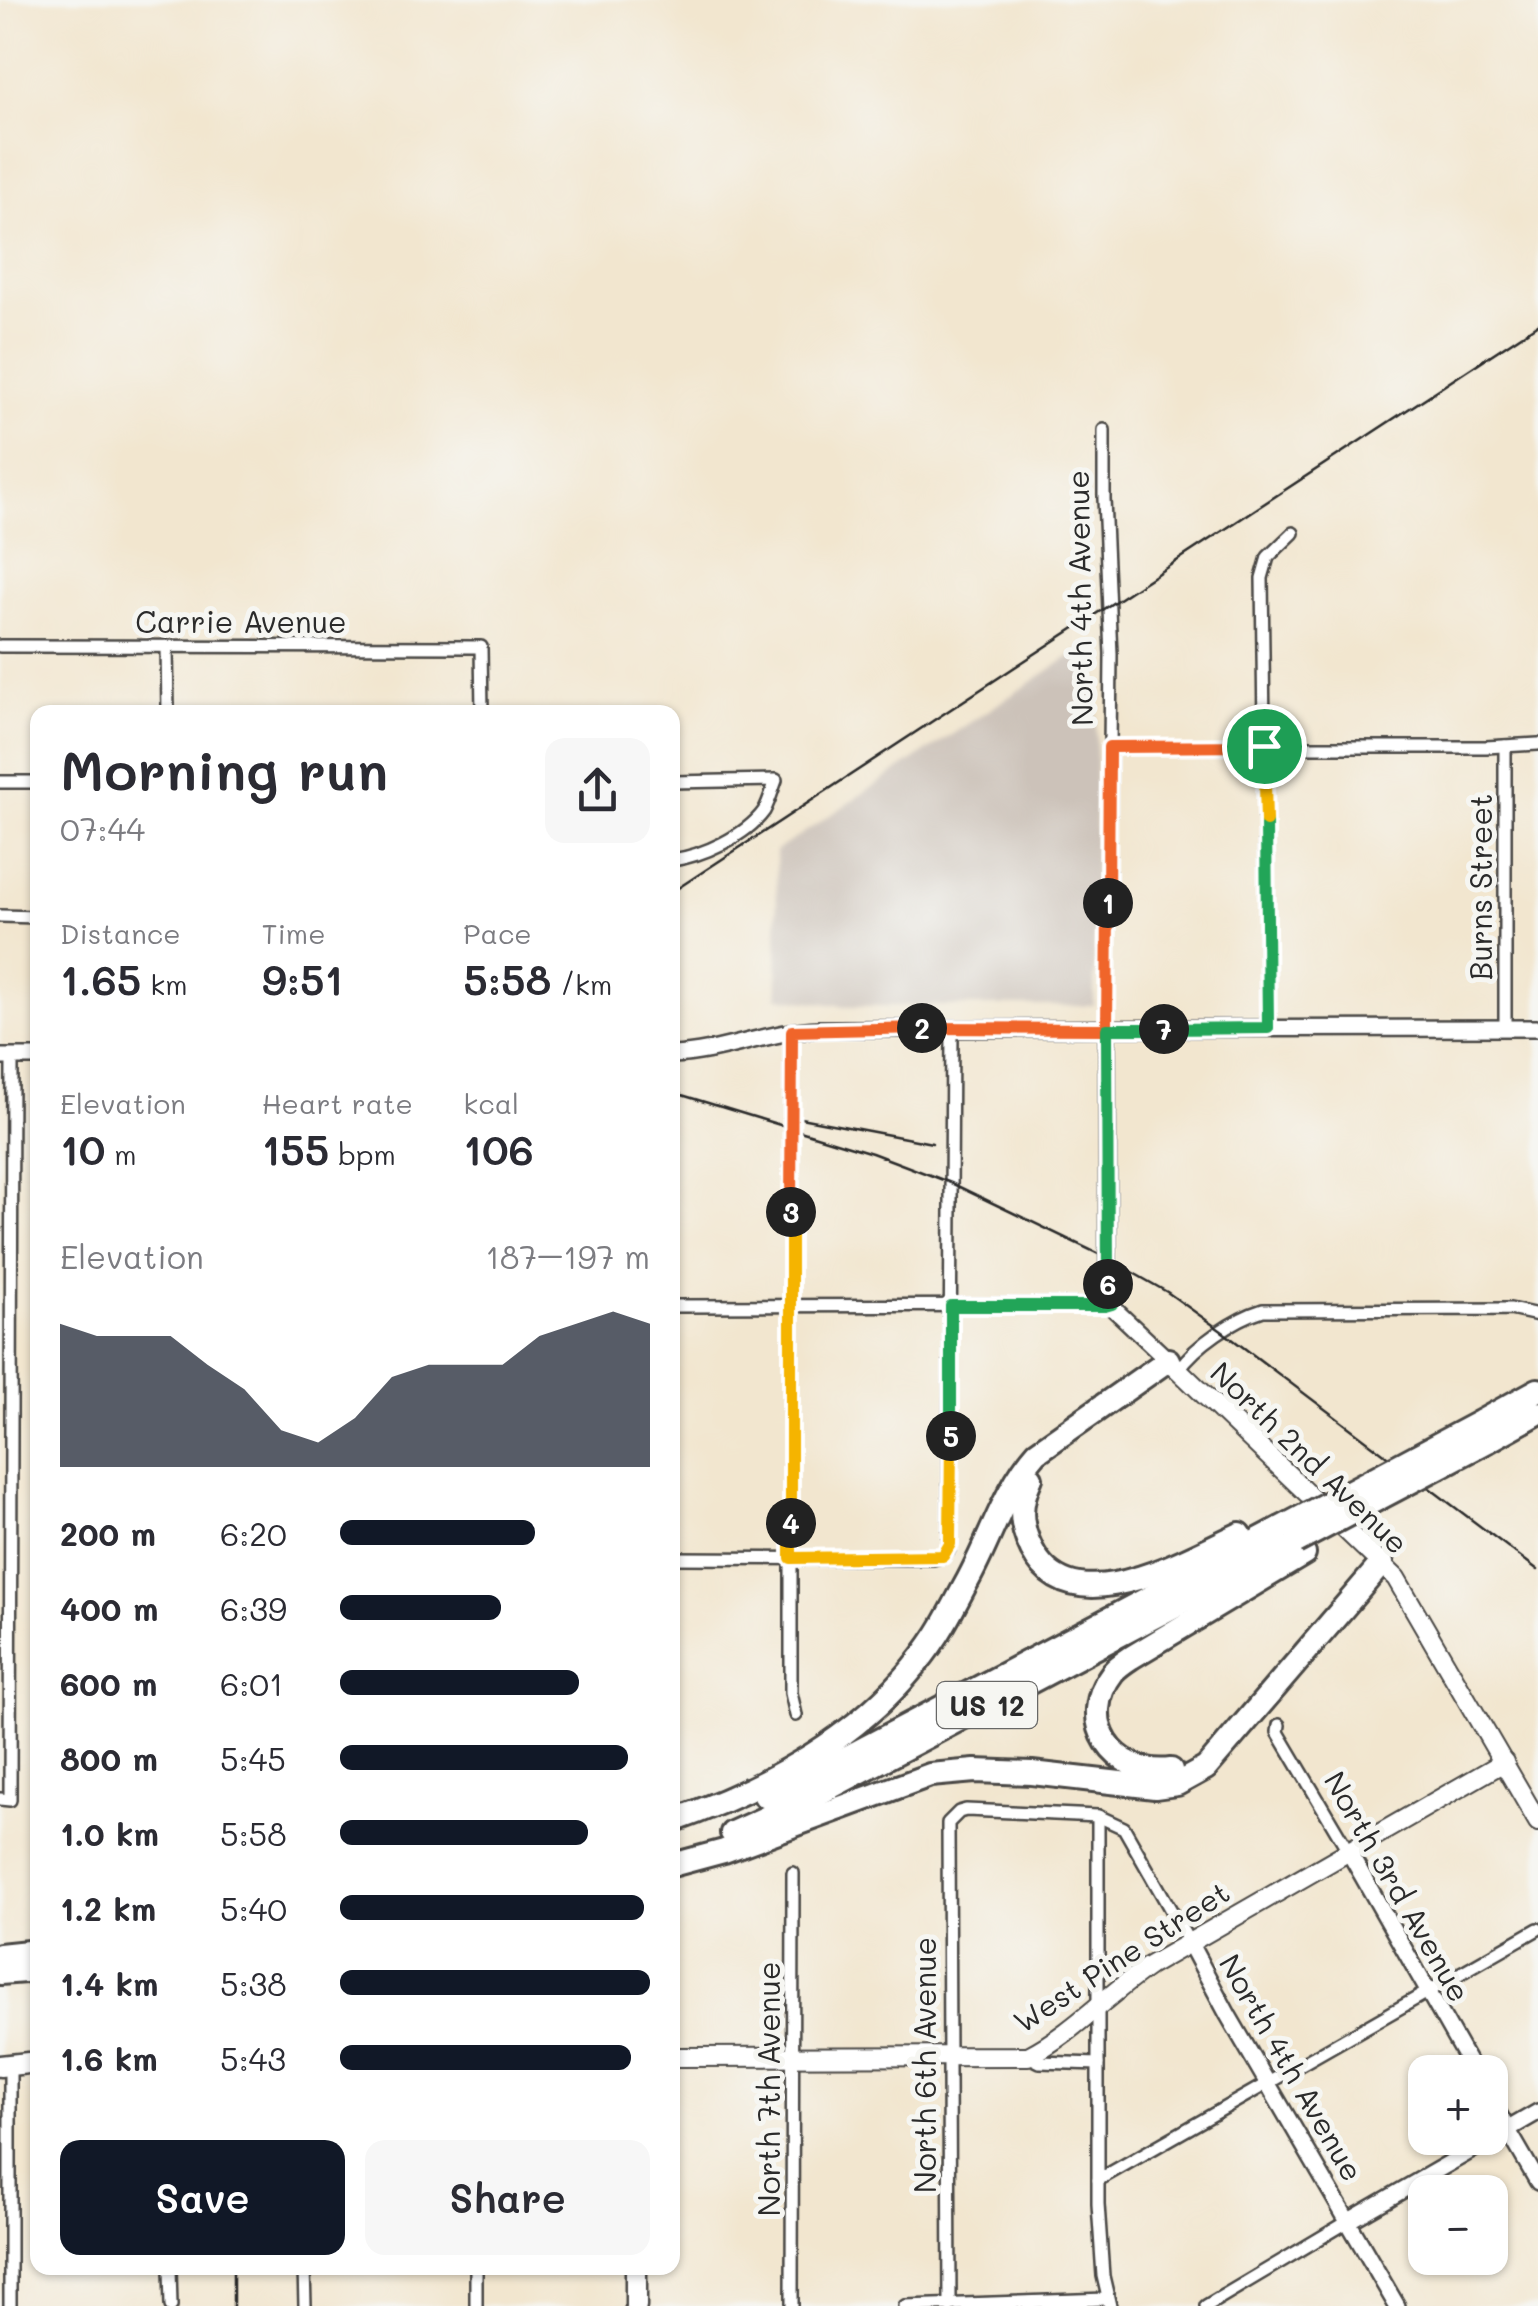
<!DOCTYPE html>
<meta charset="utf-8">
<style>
:root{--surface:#fff;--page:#f7f7f7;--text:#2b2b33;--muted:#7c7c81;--accent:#111827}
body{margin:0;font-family:Mali,sans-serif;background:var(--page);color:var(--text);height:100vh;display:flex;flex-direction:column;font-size:38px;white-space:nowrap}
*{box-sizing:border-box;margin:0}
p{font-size:32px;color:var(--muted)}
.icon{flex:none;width:55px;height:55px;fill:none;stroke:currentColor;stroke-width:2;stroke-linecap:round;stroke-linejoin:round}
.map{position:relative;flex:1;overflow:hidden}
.drawer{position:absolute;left:30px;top:705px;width:650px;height:1570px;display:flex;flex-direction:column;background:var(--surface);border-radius:20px;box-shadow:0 2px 8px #0004}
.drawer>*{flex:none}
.tools{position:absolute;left:1408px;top:2055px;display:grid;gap:20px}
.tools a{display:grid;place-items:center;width:100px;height:100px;border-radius:20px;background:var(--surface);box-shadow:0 2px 8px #0004;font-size:50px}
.pin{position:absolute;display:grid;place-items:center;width:85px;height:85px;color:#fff;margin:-42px;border:5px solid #fff;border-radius:50%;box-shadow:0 2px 10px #0007}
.km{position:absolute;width:50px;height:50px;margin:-25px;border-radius:50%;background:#222;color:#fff;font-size:28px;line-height:50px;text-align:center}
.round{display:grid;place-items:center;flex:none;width:105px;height:105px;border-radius:20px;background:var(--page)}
.headline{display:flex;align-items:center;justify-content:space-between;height:170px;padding:0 30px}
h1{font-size:55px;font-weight:600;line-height:75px}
.metrics{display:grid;grid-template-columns:repeat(3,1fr);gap:15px;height:170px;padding:10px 30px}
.metrics div{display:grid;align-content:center}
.metrics b{font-size:42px;font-weight:600}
.metrics small{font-size:28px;font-weight:400}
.metrics p{font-size:28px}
.chart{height:280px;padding:20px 30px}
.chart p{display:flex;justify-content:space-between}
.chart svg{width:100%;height:180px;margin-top:10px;fill:var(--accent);opacity:.7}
.primary-button{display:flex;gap:20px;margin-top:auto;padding:20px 30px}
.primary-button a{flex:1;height:115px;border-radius:20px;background:var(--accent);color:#fff;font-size:40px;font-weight:600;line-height:115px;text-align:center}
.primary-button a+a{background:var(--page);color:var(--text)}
ul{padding:0 30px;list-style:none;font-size:32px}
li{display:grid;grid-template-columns:160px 120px 1fr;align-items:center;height:75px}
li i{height:25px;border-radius:12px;background:var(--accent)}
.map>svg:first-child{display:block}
.industrial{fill:#ccc2b9}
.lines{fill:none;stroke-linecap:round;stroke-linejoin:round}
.minor-casing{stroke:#494744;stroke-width:16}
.tertiary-casing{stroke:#494744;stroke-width:20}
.secondary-casing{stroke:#494744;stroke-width:22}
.primary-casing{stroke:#494744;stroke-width:25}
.motorway-casing{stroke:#494744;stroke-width:28}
.minor{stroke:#fff;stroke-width:11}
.tertiary{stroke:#fff;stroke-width:15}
.secondary{stroke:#fff;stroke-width:18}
.primary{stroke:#fff;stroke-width:20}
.motorway{stroke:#fff;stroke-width:22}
.rail{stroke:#2b2b2b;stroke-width:2.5}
.motorway-bridge-casing{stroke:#494744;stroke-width:28;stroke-linecap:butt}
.motorway-bridge{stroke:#fff;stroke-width:22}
.split-1-casing{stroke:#fff;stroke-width:20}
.split-2-casing{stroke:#fff;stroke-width:20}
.split-3-casing{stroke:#fff;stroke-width:20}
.split-4-casing{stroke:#fff;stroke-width:20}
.split-5-casing{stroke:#fff;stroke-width:20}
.split-6-casing{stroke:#fff;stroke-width:20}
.split-7-casing{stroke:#fff;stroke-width:20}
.split-8-casing{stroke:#fff;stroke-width:20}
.split-9-casing{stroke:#fff;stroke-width:20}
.split-1{stroke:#f0652b;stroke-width:12}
.split-2{stroke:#f0652b;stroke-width:12}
.split-3{stroke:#f0652b;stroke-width:12}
.split-4{stroke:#f5b400;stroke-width:12}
.split-5{stroke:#f5b400;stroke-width:12}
.split-6{stroke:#22a559;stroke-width:12}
.split-7{stroke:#22a559;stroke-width:12}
.split-8{stroke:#22a559;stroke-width:12}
.split-9{stroke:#f5b400;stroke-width:12}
.labels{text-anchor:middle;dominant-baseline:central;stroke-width:10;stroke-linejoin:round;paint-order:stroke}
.shield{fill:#f6f6f2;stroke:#686867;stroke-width:2.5}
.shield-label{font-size:28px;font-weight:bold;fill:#2b2b2b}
.street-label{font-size:30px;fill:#2b2b2b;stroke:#f6f6f2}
</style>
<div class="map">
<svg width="1538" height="2306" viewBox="0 0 1538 2306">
<rect width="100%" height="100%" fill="#f6f6f2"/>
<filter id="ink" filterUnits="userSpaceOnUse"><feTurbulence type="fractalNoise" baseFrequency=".01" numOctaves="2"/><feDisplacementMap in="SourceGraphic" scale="20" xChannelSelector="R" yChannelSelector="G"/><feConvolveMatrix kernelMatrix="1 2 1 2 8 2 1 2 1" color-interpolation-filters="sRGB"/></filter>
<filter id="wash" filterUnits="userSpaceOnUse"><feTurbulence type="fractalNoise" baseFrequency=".0048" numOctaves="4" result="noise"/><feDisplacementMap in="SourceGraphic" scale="40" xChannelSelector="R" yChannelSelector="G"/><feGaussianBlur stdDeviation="2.25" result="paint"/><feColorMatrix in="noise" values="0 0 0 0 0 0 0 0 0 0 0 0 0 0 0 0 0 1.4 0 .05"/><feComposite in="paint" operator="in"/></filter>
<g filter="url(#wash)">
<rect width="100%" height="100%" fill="#f2e6cf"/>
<polygon class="industrial" points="1097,645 1094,1006 845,1006 778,997 776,851 1086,646"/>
</g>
<g filter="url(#ink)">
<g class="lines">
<defs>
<g id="minor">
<polyline points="1104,430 1104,499 1111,654 1107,1029"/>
<polyline points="0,646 481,647 482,712"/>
<polyline points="167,646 168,712"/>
<polyline points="1505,746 1505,1028"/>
<polyline points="1109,747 1486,747 1538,744"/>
<polyline points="0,782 38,782"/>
<path d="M672,782L776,780C772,791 769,802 764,811C746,836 702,856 672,860"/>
<polyline points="0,916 38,917"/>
<polyline points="1268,1028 1262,578 1268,557 1293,533"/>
<polyline points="791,1031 791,1693 796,1715"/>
<polyline points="672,1306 1111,1305"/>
<path d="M1179,1369C1196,1345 1234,1319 1263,1310L1510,1309L1538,1315"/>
<polyline points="672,1558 933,1559 943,1556 949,1549 952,1028"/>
<polyline points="1279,1725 1278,1732 1349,1852"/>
<polyline points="0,1799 10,1800 12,1057"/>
<polyline points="1098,1816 1098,2204 1103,2276 1110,2306"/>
<polyline points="1028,2056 1040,2062 1098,2064"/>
<polyline points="1098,2180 1538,1929"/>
<polyline points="170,2268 171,2306"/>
<polyline points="304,2268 305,2306"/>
<polyline points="10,2306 10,2063"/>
<polyline points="476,2306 476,2268"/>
<polyline points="792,2306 793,1873"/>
<polyline points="905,2306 1106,2299"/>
<polyline points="950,2306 948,1823 959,1812 966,1810 1098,1816 1124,1828 1189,1942"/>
<polyline points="1206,2306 1349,2221"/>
</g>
<g id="tertiary">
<polyline points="1107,1029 1108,1296 1115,1310 1168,1360"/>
<path d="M672,1055C722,1053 769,1031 819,1029L1538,1028"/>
<polyline points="0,1057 38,1057"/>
<polyline points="1349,1852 1474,2072"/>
<polyline points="1189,1942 1228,2015 1397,2306"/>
<polyline points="1490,2099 1538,2182"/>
<polyline points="1349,2221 1538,2112"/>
</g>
<g id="secondary">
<polyline points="1168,1360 1396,1578 1538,1822"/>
<path d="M672,2057L1028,2056C1073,2033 1107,1995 1149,1966L1504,1762"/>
</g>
<g id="primary">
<polyline points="0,2066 38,2062"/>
<polyline points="636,2268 636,2306"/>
</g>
<g id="motorway">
<polyline points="1480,1422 1538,1390"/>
<polyline points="1488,1441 1538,1413"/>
<path d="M1031,1478C1019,1504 1019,1524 1032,1550C1072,1628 1186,1558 1240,1534"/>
<path d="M1171,1770C1114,1777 1075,1721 1113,1672C1118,1666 1126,1661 1132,1657L1304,1554"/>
<polyline points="765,1796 808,1778 1281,1528"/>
<path d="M672,1821C775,1785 878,1727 938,1634C949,1617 958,1598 968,1580C991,1538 1005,1488 1037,1452L1168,1360"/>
<polyline points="732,1833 814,1796 1296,1542"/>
<polyline points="672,1865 724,1851 930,1775 975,1771 1032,1773 1155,1787 1177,1784 1206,1768 1382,1563"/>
<polyline points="0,1955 38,1951"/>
<polyline points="0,1973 38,1970"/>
</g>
</defs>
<use href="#minor" class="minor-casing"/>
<use href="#tertiary" class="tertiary-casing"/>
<use href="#secondary" class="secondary-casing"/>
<use href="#primary" class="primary-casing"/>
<use href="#motorway" class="motorway-casing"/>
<use href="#minor" class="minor"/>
<use href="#tertiary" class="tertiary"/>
<use href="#secondary" class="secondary"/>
<use href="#primary" class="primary"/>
<use href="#motorway" class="motorway"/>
<g class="rail">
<polyline points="672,892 1538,324"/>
<polyline points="672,1092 872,1153 951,1183 1107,1258 1167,1292 1223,1332 1538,1570"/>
<polyline points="795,1117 932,1143"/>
<polyline points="233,2306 233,2268"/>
</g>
<defs>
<g id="motorway-bridge">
<polyline points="1281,1528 1480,1422"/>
<polyline points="1296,1542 1488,1441"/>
</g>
</defs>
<use href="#motorway-bridge" class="motorway-bridge-casing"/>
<use href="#motorway-bridge" class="motorway-bridge"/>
</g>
</g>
<g class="lines" filter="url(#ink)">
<defs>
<polyline id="split-1" points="1108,903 1109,747 1264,746"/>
<polyline id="split-2" points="922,1028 1107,1029 1108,903"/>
<polyline id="split-3" points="791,1212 792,1031 922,1028"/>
<polyline id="split-4" points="791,1523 791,1212"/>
<polyline id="split-5" points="791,1523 791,1558 943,1556 950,1544 951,1436"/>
<polyline id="split-6" points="951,1436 951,1306 1105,1306 1112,1304 1108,1284"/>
<polyline id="split-7" points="1108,1284 1107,1029 1164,1029"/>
<polyline id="split-8" points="1164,1029 1268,1028 1266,821"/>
<polyline id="split-9" points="1264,746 1266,821"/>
</defs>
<use href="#split-1" class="split-1-casing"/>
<use href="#split-2" class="split-2-casing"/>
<use href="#split-3" class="split-3-casing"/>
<use href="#split-4" class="split-4-casing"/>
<use href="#split-5" class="split-5-casing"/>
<use href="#split-6" class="split-6-casing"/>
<use href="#split-7" class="split-7-casing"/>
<use href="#split-8" class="split-8-casing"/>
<use href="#split-9" class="split-9-casing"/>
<use href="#split-1" class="split-1"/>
<use href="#split-2" class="split-2"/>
<use href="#split-3" class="split-3"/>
<use href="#split-4" class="split-4"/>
<use href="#split-5" class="split-5"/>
<use href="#split-6" class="split-6"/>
<use href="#split-7" class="split-7"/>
<use href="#split-8" class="split-8"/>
<use href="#split-9" class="split-9"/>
</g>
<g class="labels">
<rect class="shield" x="937" y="1682" width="100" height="46" rx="8"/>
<g class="shield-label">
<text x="987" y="1705">US 12</text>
</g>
<g class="street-label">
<text transform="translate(1079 598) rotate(-91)">North 4th Avenue</text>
<text x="241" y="621">Carrie Avenue</text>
<text transform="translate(1480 887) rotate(-90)">Burns Street</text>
<text transform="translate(1310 1457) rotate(44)">North 2nd Avenue</text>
<text transform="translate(1398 1886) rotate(60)">North 3rd Avenue</text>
<text transform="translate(1121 1956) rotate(-33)">West Pine Street</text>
<text transform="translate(924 2065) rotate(-90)">North 6th Avenue</text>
<text transform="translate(1292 2067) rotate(60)">North 4th Avenue</text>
<text transform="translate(768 2089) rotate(-90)">North 7th Avenue</text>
</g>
</g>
</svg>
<div class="tools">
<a>+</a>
<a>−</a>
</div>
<div class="pin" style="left:1264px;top:746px;background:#1e9e55"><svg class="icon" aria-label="arrive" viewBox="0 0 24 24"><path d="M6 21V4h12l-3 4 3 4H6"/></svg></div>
<b class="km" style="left:1108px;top:903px">1</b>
<b class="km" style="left:922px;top:1028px">2</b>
<b class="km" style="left:791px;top:1212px">3</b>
<b class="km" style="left:791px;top:1523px">4</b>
<b class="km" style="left:951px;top:1436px">5</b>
<b class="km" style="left:1108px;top:1284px">6</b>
<b class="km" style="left:1164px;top:1029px">7</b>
<section class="drawer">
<div class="headline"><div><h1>Morning run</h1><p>07:44</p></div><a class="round"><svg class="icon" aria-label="share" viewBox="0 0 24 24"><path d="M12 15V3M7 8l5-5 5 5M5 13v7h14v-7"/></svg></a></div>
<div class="metrics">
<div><p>Distance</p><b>1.65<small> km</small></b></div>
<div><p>Time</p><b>9:51</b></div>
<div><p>Pace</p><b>5:58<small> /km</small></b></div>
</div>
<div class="metrics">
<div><p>Elevation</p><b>10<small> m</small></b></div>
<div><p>Heart rate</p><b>155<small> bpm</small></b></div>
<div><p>kcal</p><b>106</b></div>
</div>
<div class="chart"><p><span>Elevation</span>187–197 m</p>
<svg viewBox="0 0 160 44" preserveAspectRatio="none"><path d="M0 44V9L10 12L20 12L30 12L40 19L50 25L60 35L70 38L80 32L90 22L100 19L110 19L120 19L130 12L140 9L150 6L160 9V44z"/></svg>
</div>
<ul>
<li><b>200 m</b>6:20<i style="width:63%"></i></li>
<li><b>400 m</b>6:39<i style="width:52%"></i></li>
<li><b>600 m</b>6:01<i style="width:77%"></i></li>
<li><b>800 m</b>5:45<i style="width:93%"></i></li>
<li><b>1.0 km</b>5:58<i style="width:80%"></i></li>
<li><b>1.2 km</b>5:40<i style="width:98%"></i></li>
<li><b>1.4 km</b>5:38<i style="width:100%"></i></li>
<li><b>1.6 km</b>5:43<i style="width:94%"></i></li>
</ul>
<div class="primary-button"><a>Save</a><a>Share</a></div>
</section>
</div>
